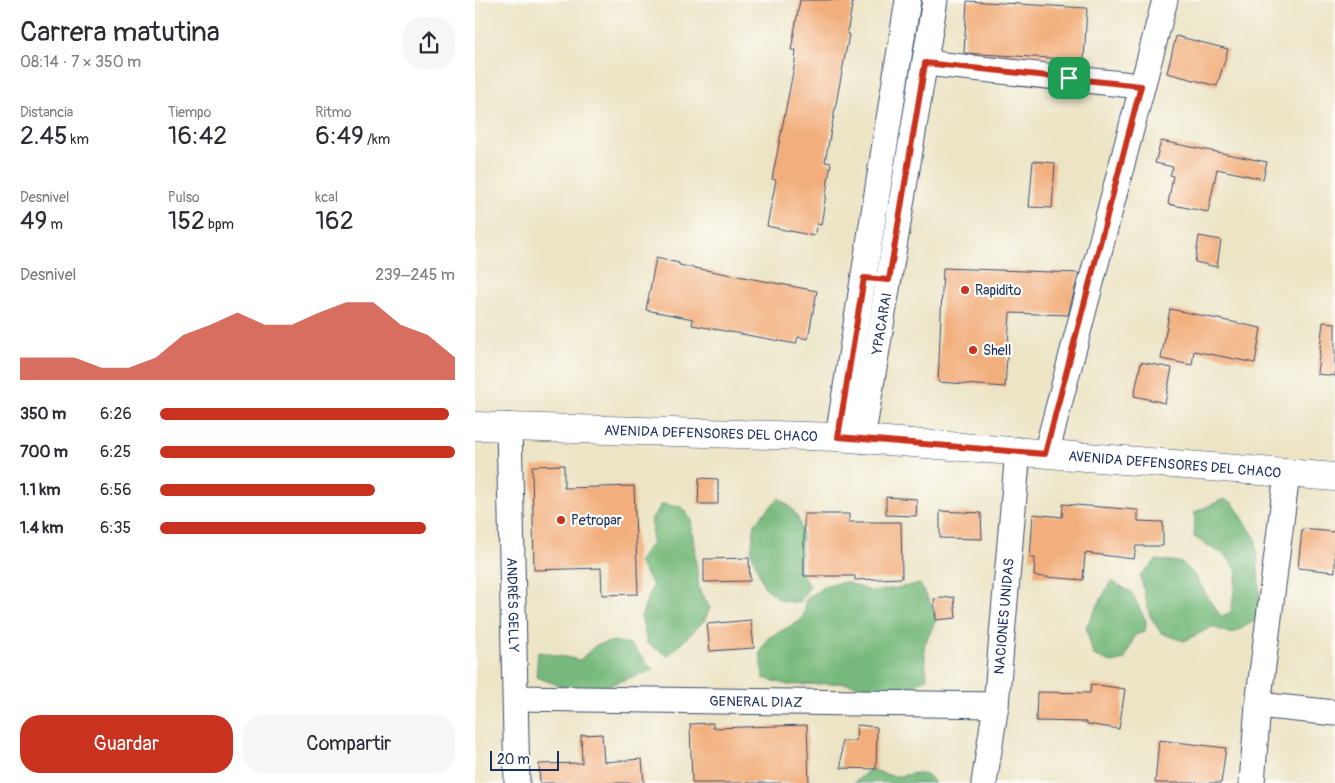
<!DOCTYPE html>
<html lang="es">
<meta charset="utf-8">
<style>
:root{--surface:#fff;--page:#f7f7f7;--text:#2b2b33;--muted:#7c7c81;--accent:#c8321e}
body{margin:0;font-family:Pangolin,sans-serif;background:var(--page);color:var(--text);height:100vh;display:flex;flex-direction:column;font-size:19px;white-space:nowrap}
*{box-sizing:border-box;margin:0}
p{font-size:16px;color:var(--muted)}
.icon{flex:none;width:28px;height:28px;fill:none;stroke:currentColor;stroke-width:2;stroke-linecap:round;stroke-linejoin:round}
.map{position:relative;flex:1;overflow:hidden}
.details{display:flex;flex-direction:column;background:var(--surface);width:475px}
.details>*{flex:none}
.scale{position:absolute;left:15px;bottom:12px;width:69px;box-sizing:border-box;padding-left:5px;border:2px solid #1b2f5e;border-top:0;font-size:14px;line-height:18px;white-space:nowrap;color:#1b2f5e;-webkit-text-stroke:4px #fdfcf7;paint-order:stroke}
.pin{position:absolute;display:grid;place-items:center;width:42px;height:42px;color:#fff;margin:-21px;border-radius:10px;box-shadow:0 2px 8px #0006}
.round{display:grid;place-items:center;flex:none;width:52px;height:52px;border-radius:20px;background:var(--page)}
.summary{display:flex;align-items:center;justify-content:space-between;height:85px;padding:0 20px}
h1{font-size:28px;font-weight:600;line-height:38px}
.metrics{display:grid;grid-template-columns:repeat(3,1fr);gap:8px;height:85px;padding:5px 20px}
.metrics div{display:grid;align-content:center}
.metrics b{font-size:25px;font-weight:600}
.metrics small{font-size:14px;font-weight:400}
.metrics p{font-size:14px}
.chart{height:140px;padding:10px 20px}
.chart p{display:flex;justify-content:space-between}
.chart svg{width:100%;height:90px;margin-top:5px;fill:var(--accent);opacity:.7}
.primary-button{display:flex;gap:10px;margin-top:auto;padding:10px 20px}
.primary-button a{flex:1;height:58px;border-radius:20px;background:var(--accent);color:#fff;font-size:20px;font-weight:600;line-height:58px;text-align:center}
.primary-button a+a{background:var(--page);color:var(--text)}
ul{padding:0 20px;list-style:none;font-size:16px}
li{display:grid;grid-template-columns:80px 60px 1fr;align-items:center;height:38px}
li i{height:12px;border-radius:6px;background:var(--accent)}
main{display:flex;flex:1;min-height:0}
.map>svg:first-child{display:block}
.green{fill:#94d992;stroke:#588478}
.forest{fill:#77b97c;stroke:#49746d}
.building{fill:#f2ae7c}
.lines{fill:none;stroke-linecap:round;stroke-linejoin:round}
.minor-casing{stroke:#3a4a6d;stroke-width:27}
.major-casing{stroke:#3a4a6d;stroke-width:29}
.minor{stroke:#fff;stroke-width:25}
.major{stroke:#fff;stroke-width:28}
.route-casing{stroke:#fff;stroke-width:10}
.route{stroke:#c8321e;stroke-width:6}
.poi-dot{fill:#c8321e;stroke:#fdfcf7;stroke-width:2}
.labels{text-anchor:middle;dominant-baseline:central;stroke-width:4.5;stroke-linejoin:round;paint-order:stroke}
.poi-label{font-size:14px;fill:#1b2f5e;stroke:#fdfcf7;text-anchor:start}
.street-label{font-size:14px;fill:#1b2f5e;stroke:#fdfcf7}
</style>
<main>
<section class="details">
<div class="summary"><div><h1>Carrera matutina</h1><p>08:14 · 7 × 350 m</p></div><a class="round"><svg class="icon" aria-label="share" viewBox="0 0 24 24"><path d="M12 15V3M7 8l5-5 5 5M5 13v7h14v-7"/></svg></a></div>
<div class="metrics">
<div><p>Distancia</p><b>2.45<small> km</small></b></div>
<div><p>Tiempo</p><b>16:42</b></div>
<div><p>Ritmo</p><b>6:49<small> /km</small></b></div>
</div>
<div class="metrics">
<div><p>Desnivel</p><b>49<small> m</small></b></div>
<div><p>Pulso</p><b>152<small> bpm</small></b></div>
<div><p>kcal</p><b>162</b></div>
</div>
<div class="chart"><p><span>Desnivel</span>239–245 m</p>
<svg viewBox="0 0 160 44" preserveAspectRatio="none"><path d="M0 44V33L10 33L20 33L30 38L40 38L50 33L60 22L70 17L80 11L90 17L100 17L110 11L120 6L130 6L140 17L150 22L160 33V44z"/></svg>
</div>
<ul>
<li><b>350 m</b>6:26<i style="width:98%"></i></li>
<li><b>700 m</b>6:25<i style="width:100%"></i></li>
<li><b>1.1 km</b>6:56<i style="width:73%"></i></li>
<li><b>1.4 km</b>6:35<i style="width:90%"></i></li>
</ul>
<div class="primary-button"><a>Guardar</a><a>Compartir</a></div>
</section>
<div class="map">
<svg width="860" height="783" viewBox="0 0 860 783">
<rect width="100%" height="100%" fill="#fdfcf7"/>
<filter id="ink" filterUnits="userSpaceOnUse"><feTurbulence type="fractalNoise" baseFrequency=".02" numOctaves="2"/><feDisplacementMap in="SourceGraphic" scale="10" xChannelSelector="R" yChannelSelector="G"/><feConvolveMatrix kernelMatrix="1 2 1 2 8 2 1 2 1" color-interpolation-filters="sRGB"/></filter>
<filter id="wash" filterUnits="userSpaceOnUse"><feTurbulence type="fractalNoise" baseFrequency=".0096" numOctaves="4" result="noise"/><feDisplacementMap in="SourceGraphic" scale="20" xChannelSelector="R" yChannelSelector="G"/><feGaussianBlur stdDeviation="1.12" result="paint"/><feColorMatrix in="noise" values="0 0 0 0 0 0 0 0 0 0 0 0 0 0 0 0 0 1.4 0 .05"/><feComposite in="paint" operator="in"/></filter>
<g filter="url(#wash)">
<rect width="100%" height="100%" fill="#ece4c5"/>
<polygon class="green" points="445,2 448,2 405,265 403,264"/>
<g class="forest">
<path d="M304,498C333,518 328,538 323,569L335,586L324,603L305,600L289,586L276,552L280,523Z"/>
<path d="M749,499L758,503L781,539L786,617L757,634L737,627L709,641L686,633L675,616L665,575L682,560C689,561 699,560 706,563C721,569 733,604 747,616L756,612L762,571L751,556L719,537L720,512Z"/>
<polygon points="187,504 206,507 216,519 224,590 235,608 229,621 193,656 172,643 166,616 178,585 163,562 177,543 176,520"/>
<polygon points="636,581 656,592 671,621 670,632 660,635 650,659 639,663 618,655 611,627"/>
<polygon points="371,582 398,592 445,584 460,612 461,620 449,646 452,679 427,690 404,691 371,683 313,685 288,678 285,652 293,638 325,621 330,612 330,600 351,585"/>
<polygon points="140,641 156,645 178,670 117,691 97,690 61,677 63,652 105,660 121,645"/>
<path d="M395,769C402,771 411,775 419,776C436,777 446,765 460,783H379Z"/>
</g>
<g id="blocks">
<g class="building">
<polygon points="325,0 378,0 372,34 374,35 350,162 356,163 346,225 342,224 339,236 292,226 301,180 297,179 320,62 321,50 316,50"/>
<polygon points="492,1 612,8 609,60 489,53"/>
<polygon points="701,36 753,49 742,86 692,73"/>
<polygon points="686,141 792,162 788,179 742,169 733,212 693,204 698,176 695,175 698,167 680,163"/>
<polygon points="558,161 580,163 577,208 554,207"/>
<polygon points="724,236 746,240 742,267 720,262"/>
<polygon points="181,258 204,263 204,265 342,291 333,339 323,337 321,344 217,325 218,319 171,310"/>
<polygon points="468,268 604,273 593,315 535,313 530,387 463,382"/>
<polygon points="695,309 786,328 780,363 719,351 717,365 686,359"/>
<polygon points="848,322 860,323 860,376 842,374"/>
<polygon points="666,362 697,368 690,403 659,396"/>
<polygon points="89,465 89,488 159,486 163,594 127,595 126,568 59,570 57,466"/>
<polygon points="224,478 243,479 243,504 223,504"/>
<polygon points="411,497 442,499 441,516 411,515"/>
<polygon points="588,504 663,510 663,521 688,522 688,546 661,546 659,559 610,553 608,580 559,576 560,558 555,558 558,514 587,517"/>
<polygon points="465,511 506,513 507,539 465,538"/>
<polygon points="329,514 374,514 374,522 426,522 427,578 380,580 380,576 329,576"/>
<polygon points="827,529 860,532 860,572 823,568"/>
<polygon points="274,558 275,581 229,582 229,559"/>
<polygon points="479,597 481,618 461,620 459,599"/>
<polygon points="276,620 279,648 235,651 232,624"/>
<polygon points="616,684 650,689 644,729 612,724 612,722 561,721 562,692 615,693"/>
<polygon points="238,723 238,728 332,725 334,783 217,783 215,724"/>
<polygon points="382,725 402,727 401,769 366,768 367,741 381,741"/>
<polygon points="127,734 129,762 167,759 169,783 65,783 64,764 107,763 106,735"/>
<polygon points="684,740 751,748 746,783 680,783"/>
</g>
</g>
</g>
<g filter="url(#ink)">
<use href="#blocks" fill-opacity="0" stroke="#3a4a6d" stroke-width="1"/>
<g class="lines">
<defs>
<g id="minor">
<polyline points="450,63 666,86"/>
<path id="s1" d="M34,426L42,783"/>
<polyline points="363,437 433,0"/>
<path id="s2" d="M387,440L460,0"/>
<polyline points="571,454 690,0"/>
<path id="s3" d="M41,698L521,705"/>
<polyline points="783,705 860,713"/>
<path id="s4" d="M509,783L521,705L543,450"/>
<polyline points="777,783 783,705 812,474"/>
</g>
<g id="major">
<path id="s5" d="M0,426L363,437L860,477"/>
</g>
</defs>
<use href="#minor" class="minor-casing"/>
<use href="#major" class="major-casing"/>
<use href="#minor" class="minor"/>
<use href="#major" class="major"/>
</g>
</g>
<g class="lines" filter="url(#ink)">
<defs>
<polygon id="route" points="450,63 666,86 570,454 363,437 389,278 414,280"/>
</defs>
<use href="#route" class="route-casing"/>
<use href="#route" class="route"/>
</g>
<g class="poi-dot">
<circle cx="490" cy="290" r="5"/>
<circle cx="498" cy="350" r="5"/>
<circle cx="86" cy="520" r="5"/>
</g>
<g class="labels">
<g class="poi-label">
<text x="500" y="290">Rapidito</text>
<text x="508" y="350">Shell</text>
<text x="96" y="520">Petropar</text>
</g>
<g class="street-label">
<text stroke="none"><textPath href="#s2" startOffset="118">YPACARAI</textPath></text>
<text stroke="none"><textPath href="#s5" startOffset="236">AVENIDA DEFENSORES DEL CHACO</textPath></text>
<text stroke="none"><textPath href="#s5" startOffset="701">AVENIDA DEFENSORES DEL CHACO</textPath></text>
<text stroke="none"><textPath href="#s1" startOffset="179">ANDRÉS GELLY</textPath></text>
<text stroke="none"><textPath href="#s4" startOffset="168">NACIONES UNIDAS</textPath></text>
<text stroke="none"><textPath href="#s3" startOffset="240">GENERAL DIAZ</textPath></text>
</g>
</g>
</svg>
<div class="scale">20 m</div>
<div class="pin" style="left:594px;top:78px;background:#1e9e55"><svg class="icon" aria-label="arrive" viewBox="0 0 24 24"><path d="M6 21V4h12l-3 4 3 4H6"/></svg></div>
</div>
</main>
